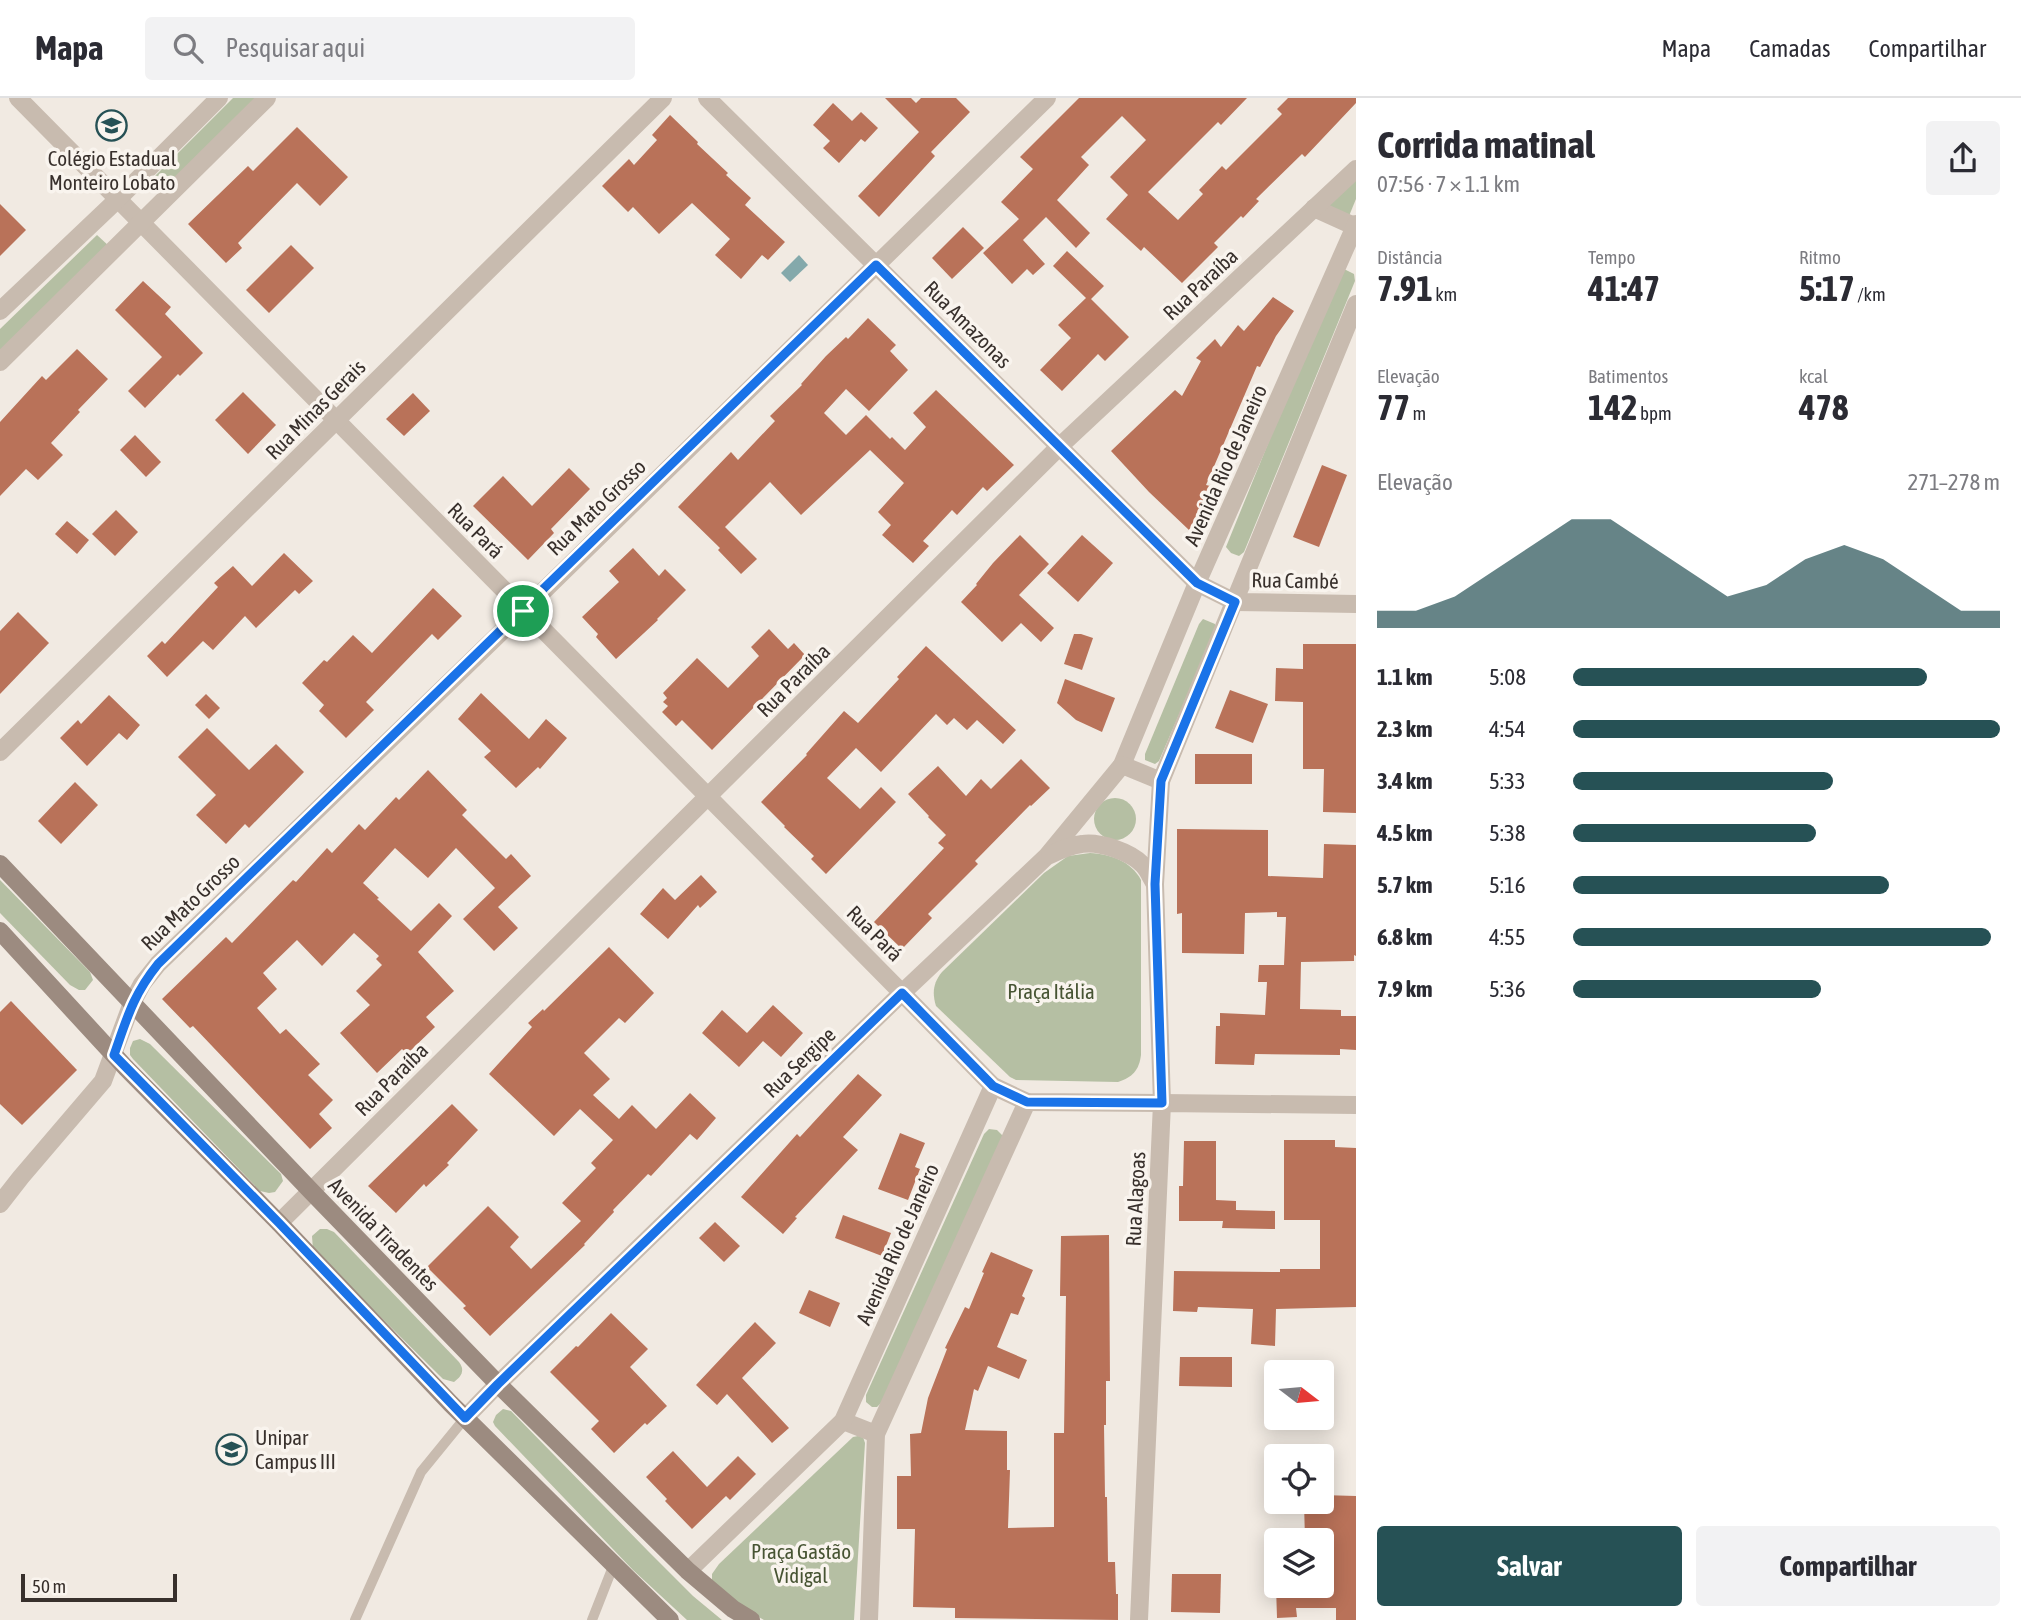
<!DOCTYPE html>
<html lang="pt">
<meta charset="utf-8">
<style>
:root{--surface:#fff;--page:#f2f2f3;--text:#2b2b33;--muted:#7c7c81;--line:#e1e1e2;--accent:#265155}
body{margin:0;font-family:"Asap Condensed",sans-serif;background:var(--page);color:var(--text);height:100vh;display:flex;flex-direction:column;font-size:26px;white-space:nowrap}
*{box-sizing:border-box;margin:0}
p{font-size:23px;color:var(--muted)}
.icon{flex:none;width:38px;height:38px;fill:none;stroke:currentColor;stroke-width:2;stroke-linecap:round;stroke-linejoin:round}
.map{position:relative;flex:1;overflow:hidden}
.sheet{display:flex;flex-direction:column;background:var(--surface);width:665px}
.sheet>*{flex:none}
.needle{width:46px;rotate:106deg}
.buttons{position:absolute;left:1264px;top:1262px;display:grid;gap:14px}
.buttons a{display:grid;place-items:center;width:70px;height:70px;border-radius:7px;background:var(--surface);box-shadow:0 4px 18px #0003;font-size:35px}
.scale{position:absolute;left:21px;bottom:18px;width:156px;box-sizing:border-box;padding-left:7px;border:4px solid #38302c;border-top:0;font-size:19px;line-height:24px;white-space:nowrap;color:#38302c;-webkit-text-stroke:5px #f9f4ee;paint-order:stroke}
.pin{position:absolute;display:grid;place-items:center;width:60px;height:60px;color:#fff;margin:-30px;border:4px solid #fff;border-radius:50%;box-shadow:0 2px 7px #0007}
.round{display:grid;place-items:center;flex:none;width:74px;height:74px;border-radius:7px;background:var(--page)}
.summary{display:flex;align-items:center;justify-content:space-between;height:119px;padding:0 21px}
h1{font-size:38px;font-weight:700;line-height:52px}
.stats{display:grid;grid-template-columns:repeat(3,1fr);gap:10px;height:119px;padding:7px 21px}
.stats div{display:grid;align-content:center}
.stats b{font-size:35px;font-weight:700}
.stats small{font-size:19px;font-weight:400}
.stats p{font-size:19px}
.chart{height:196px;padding:14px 21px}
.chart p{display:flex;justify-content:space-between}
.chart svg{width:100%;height:126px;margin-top:7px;fill:var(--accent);opacity:.7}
.primary-button{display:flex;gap:14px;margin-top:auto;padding:14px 21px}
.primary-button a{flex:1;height:80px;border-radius:7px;background:var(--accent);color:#fff;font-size:28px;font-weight:700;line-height:80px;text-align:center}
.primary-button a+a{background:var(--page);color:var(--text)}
ul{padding:0 21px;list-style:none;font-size:23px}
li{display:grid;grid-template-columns:112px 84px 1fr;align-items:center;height:52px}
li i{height:18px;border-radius:9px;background:var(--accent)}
header{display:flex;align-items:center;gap:42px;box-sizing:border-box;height:98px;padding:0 35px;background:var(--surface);border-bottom:2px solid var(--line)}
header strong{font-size:33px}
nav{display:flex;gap:38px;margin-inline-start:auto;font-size:24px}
.search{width:490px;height:63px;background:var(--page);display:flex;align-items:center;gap:18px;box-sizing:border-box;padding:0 24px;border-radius:7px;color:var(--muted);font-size:26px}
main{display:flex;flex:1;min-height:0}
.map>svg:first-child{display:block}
.green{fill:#b5bfa3}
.water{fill:#84a9ab}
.building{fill:#b97259}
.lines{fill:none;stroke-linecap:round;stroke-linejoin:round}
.service{stroke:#c8bbaf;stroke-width:10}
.minor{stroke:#c8bbaf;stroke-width:18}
.tertiary{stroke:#c8bbaf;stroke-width:18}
.secondary{stroke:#9c8b80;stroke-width:18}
.route-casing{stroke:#fff;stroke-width:14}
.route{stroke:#1a73e8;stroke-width:9}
.labels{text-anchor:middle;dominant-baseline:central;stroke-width:7;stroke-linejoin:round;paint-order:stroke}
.poi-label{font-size:21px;fill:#38302c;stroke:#f9f4ee}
.street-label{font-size:21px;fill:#38302c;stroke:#f9f4ee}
.park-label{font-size:21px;fill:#475433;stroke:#f9f4ee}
</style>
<header>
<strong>Mapa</strong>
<div class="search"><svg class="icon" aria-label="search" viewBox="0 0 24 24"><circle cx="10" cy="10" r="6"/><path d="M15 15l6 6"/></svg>Pesquisar aqui</div>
<nav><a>Mapa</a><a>Camadas</a><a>Compartilhar</a></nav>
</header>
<main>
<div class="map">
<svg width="1356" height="1522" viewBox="0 0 1356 1522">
<rect width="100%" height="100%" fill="#f1eae2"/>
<g class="green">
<polygon points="233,0 258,0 162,96 149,84"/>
<polygon points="1356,79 1356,101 1349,118 1330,109 1329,105"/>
<polygon points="97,137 110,149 0,256 0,231"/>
<polygon points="1344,171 1354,176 1355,183 1244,454 1239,458 1231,455 1226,449 1338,173"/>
<polygon points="1203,521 1215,526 1215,533 1159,663 1155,666 1145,662 1145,656 1199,526"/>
<circle cx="1115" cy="721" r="21"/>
<path d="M1090,755C1110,756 1131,763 1141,782V957C1139,972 1133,979 1118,984L1016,982L1010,979L936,908C932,895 933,885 942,874L1044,775L1068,758Z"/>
<polygon points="0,782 90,874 93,882 85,892 79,892 70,887 0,815"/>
<polygon points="140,941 150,946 281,1076 283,1083 275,1094 269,1095 260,1093 133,961 130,957 130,950 133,943"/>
<polygon points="989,1031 997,1032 1003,1038 882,1304 877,1309 872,1309 866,1304 866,1297 984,1036"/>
<path d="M320,1131H327L334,1134L459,1264C465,1272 462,1278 454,1284L443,1281L313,1152L312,1138Z"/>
<polygon points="503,1311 511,1313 648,1453 693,1498 722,1522 687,1522 633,1472 495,1328 493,1324 496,1317"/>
<path d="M858,1338L863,1339L865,1345L854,1522H764C745,1512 727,1497 712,1482V1476L719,1466L853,1339Z"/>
</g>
<polygon class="water" points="799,157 808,167 790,184 781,175"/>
<g class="building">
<polygon points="885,0 911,0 916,5 921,0 956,0 970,14 931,54 935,58 879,119 858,98 919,34"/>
<polygon points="1079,0 1247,0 1221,27 1218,24 1148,94 1178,122 1203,96 1199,92 1222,68 1226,72 1282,16 1277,11 1288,0 1356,0 1356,5 1305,59 1302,56 1256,101 1259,103 1243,120 1241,118 1214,145 1218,149 1182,185 1144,149 1141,153 1106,121 1128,97 1110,79 1146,42 1122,18 1081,59 1089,67 1057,102 1090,135 1076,150 1046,119 1023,142 1045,166 1033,177 1027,171 1012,186 983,155 1019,121 1001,104 1033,71 1020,59"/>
<polygon points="833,5 852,23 861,14 878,30 865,44 861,41 839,65 823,50 830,43 813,27"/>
<polygon points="670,17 698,44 697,46 728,75 726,77 751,100 745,107 785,144 768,162 762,157 741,181 715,157 730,141 692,105 659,136 633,109 628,114 602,88 629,61 634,67 657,42 652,37"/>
<polygon points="297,29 348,79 320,108 297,85 238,145 242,150 226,165 188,126 248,68 253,73"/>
<polygon points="0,106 26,132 0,158"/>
<polygon points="963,129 984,150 952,181 932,160"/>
<polygon points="291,147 314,170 269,215 246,192"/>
<polygon points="1067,153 1104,188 1091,201 1129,239 1105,263 1098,256 1062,293 1040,272 1071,240 1058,227 1086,200 1053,168"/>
<polygon points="143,183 171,209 165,216 203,255 180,278 178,276 145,310 128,293 162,259 115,212"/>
<polygon points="1273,199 1294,213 1276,238 1260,269 1257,268 1206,387 1210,388 1201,412 1189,432 1149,394 1111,353 1175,292 1182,298 1201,263 1196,260 1215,241 1221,249 1238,227 1244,233"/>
<polygon points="868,220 896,247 890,253 908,272 869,313 846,291 824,315 846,337 866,317 890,341 892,339 905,352 926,329 913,315 936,292 1014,367 987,393 983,389 957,417 952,412 923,443 929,448 913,465 882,437 891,427 878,414 904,385 870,352 801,417 770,384 725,429 757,461 741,476 718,452 720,450 678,409 731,354 738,362 775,323 770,318 802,287 801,286 826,258 846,239 848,241"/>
<polygon points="77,251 108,281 78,312 80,314 51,345 63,357 38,382 26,371 0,398 0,324 42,278 46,282"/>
<polygon points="243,294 276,327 248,356 215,322"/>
<polygon points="413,295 430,313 404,338 386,321"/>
<polygon points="135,337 161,364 146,379 120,352"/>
<polygon points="1322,367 1347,377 1319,449 1293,439"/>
<polygon points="569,370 590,391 551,431 554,435 528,462 473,408 503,378 532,408"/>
<polygon points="116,412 138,434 115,458 92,436"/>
<polygon points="67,423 89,442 77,456 55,436"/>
<polygon points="1020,437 1049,466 1019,497 1054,530 1041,544 1021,525 1002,544 961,504 977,487 976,486 993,465"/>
<polygon points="1082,437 1113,465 1078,504 1047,475"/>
<polygon points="633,450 659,478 665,471 686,492 657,521 658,522 616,561 596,539 598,536 582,519 619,484 609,473"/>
<polygon points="284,455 313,483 299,496 295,492 256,530 245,518 213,552 203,543 167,579 147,558 162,543 165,546 218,489 214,485 233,468 252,488"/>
<polygon points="433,490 462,518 438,542 432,536 366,604 374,612 346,640 319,613 324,607 302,585 324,562 327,564 353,537 372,555"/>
<polygon points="18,514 49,545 0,596 0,533"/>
<polygon points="769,531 788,551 794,545 805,557 712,652 682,622 676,628 662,614 668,608 663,604 667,600 663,595 697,560 728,590 759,558 751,549"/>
<polygon points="1074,536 1081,536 1093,540 1082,572 1064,566"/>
<polygon points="1303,546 1356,546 1356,715 1323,714 1324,671 1303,671 1303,604 1275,603 1276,570 1303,571"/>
<polygon points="926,548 1016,632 1003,646 977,622 967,632 954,620 947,627 936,616 881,674 856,650 827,680 860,711 881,689 896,704 826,776 811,761 814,758 784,729 785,728 761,704 807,657 806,656 844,613 858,625 899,581 897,579"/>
<polygon points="1065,581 1115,600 1102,634 1076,622 1057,605"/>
<polygon points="1230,592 1268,606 1253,645 1215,630"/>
<polygon points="481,595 529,641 546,621 567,640 540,671 538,669 516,690 484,659 491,653 458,621"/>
<polygon points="206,596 220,610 209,621 195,607"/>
<polygon points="109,597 140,627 127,642 119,635 87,668 60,640 78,622 81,626"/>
<polygon points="207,630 249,672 276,646 304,674 249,730 245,726 226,746 196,717 216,697 178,659"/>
<rect x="1195" y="656" width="57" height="30"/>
<polygon points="1021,661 1050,690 1031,708 1030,707 975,763 978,766 928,816 932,820 902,851 874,824 944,750 938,745 946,737 928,719 929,718 908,696 938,668 966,698 981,681 991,691"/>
<polygon points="428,672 467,712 462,717 506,761 511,756 531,778 498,809 518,830 494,853 463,821 495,790 456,750 428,780 395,750 363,785 379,800 377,801 411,833 439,805 452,818 418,854 454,893 426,919 435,929 407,956 402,951 377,975 340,935 370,907 356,893 382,867 376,861 379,858 354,835 322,868 297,842 263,875 277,891 257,910 280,936 286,931 320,966 308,977 333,1002 319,1016 332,1030 310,1051 193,928 190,930 162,901 226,839 232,845 293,782 296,784 327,750 332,755 359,726 365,732 396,699 399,702"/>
<polygon points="75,684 98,707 61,746 38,723"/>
<polygon points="1177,731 1268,732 1268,778 1323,780 1324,746 1356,747 1356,858 1354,857 1354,863 1301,864 1300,911 1341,912 1341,918 1356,918 1356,952 1340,951 1340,957 1255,956 1254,967 1215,966 1216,928 1220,928 1220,915 1265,917 1267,884 1258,884 1259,867 1284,867 1286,819 1277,819 1277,814 1245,815 1244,856 1182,855 1182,815 1177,816"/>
<polygon points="701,777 717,794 700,810 698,807 668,841 640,816 663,790 675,802"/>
<polygon points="609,849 654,895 625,925 619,920 584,955 610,981 593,997 619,1021 632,1007 656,1031 690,995 716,1020 697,1042 690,1036 651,1078 648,1076 613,1112 614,1114 584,1146 585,1147 490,1238 463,1210 466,1208 427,1169 488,1108 519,1139 510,1149 531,1171 581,1123 562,1105 596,1070 591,1065 613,1042 580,1011 554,1038 489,976 532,929 528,925 543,911 544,913"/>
<polygon points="11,903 77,972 22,1027 0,1006 0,914"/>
<polygon points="773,907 803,935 781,959 763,943 739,969 702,935 722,912 747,935"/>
<polygon points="858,976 882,997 843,1039 858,1052 795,1119 797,1120 783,1136 741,1099 797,1036 800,1039"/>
<polygon points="452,1006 478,1032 447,1065 449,1067 426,1089 424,1086 396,1115 368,1088"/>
<polygon points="900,1035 925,1045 915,1069 920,1071 908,1102 878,1091"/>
<polygon points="1284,1042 1335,1042 1335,1049 1356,1050 1356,1209 1276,1211 1275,1248 1251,1246 1253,1211 1198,1209 1197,1214 1173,1213 1174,1173 1280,1174 1280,1171 1320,1171 1320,1122 1284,1122"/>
<polygon points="1184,1043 1216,1043 1216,1102 1236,1103 1236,1112 1275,1113 1275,1131 1222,1130 1223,1123 1179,1123 1179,1088 1183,1088"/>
<polygon points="843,1117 891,1135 882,1158 835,1140"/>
<polygon points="715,1124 740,1148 724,1164 699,1140"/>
<polygon points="1109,1137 1110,1283 1106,1283 1106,1327 1104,1327 1105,1399 1107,1399 1108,1464 1115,1464 1116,1496 1118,1496 1118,1522 955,1520 955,1510 913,1509 915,1431 897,1431 897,1378 911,1378 910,1336 921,1335 928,1300 947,1251 945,1250 965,1209 969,1211 984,1175 982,1174 991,1154 1033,1172 1022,1198 1025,1200 1018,1217 1011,1215 997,1249 1027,1262 1019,1281 988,1268 978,1293 974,1291 965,1332 1007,1333 1007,1372 1010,1372 1008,1430 1054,1429 1054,1335 1064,1335 1066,1198 1060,1198 1061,1138"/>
<polygon points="809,1192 840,1205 830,1229 799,1215"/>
<polygon points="611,1215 648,1251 630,1269 667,1308 647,1327 645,1325 614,1355 591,1331 599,1323 550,1274 576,1248 578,1249"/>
<polygon points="755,1224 776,1245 742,1280 789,1330 772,1345 727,1296 717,1307 696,1287"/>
<polygon points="1180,1259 1232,1259 1232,1289 1179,1288"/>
<polygon points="673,1353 707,1389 738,1358 756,1376 730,1402 726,1398 692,1431 665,1403 667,1401 646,1379"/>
<polygon points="1321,1397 1356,1398 1356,1522 1336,1522 1336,1510 1296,1510 1297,1519 1277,1520 1276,1488 1321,1488 1321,1442 1305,1442 1304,1404 1321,1404"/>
<polygon points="1172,1476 1221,1476 1220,1515 1171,1514"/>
</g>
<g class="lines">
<g class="service">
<polyline points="355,1522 421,1374 465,1320"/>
<polyline points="592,1522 614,1466"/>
</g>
<g class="minor">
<polyline points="18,0 902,895 498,1286 465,1320"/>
<polyline points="707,0 1197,485 1235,504 1356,506"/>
<polyline points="1314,110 1356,129"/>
<polyline points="0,654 663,0"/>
<polyline points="0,1106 21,1079 103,983 132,905 142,886 158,866 523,513 1047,0"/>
<polyline points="279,1125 1060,348 1356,71"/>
<polyline points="1139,1522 1162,1005 1356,1007"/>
</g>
<g class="tertiary">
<polyline points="1356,126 1197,485 1122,667 1047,758 902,895 993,988 1027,1004 1162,1005 1155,786 1161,683 1356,206"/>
<polyline points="0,213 118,101 219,0"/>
<polyline points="0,264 267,0"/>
<polyline points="1122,667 1161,683"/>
<path d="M1050,757C1060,752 1071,747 1082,746C1099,743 1131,754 1143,767C1148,772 1151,780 1155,786"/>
<polyline points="843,1323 876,1336"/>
<polyline points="688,1473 843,1323 993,988"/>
<polyline points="869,1522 876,1336 1027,1004"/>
</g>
<g class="secondary">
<polyline points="0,766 311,1093 498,1286 688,1473 733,1511 751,1522"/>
<polyline points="0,833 126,970 279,1125 451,1306 670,1522"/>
</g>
</g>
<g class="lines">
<defs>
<path id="route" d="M876,167L1197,485L1235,504L1161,683L1155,786L1162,1005L1027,1004L993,988L902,895L498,1286L465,1320L279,1125L114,957C127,920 133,897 158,866Z"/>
</defs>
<use href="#route" class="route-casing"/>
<use href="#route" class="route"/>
</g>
<defs>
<symbol id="school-ring" viewBox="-11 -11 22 22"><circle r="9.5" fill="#f9f4ee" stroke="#265155" stroke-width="1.5"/><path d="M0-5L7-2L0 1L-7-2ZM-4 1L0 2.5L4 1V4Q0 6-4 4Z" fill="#265155"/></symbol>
<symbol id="university-ring" viewBox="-11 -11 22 22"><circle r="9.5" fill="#f9f4ee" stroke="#265155" stroke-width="1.5"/><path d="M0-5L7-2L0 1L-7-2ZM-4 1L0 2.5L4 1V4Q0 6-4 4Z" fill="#265155"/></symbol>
</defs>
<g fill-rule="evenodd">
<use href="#school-ring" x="94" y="10" width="35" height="35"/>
<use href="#university-ring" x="214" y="1334" width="35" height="35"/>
</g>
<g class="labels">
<g class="poi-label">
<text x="112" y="60">Colégio Estadual<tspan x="112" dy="24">Monteiro Lobato</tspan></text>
<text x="255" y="1339" text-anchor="start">Unipar<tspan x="255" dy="24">Campus III</tspan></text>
</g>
<g class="street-label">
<text transform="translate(1200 186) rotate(-43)">Rua Paraíba</text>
<text transform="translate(968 226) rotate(45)">Rua Amazonas</text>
<text transform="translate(315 311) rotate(-45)">Rua Minas Gerais</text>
<text transform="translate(1225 367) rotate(-66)">Avenida Rio de Janeiro</text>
<text transform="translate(596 409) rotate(-44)">Rua Mato Grosso</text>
<text transform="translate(476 432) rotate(45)">Rua Pará</text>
<text transform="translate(1295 482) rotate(1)">Rua Cambé</text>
<text transform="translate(793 582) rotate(-45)">Rua Paraíba</text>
<text transform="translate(190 804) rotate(-44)">Rua Mato Grosso</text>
<text transform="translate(875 835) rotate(45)">Rua Pará</text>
<text transform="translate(799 964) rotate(-44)">Rua Sergipe</text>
<text transform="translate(391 981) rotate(-45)">Rua Paraíba</text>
<text transform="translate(1135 1101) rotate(-87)">Rua Alagoas</text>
<text transform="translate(384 1136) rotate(46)">Avenida Tiradentes</text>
<text transform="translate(897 1146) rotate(-66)">Avenida Rio de Janeiro</text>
</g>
<g class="park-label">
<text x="1051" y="893">Praça Itália</text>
<text x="801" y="1453">Praça Gastão<tspan x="801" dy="24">Vidigal</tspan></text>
</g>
</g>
</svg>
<div class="buttons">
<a><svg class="needle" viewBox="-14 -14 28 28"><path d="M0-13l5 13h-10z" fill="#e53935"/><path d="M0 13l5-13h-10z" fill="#7c7c81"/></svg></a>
<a><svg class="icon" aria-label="locate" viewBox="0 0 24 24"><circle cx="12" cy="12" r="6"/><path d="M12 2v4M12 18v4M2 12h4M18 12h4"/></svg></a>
<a><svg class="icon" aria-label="layers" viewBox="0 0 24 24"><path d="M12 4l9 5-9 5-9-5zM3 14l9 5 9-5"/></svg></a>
</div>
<div class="scale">50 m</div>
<div class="pin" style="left:523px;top:513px;background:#1e9e55"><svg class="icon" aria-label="arrive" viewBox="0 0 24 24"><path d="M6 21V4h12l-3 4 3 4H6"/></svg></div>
</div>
<section class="sheet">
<div class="summary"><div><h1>Corrida matinal</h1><p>07:56 · 7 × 1.1 km</p></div><a class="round"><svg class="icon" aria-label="share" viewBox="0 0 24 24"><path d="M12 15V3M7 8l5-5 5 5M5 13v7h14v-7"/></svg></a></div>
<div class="stats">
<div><p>Distância</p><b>7.91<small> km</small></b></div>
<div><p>Tempo</p><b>41:47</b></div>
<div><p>Ritmo</p><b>5:17<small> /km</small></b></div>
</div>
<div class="stats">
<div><p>Elevação</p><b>77<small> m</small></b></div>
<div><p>Batimentos</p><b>142<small> bpm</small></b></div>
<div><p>kcal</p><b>478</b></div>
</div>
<div class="chart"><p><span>Elevação</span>271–278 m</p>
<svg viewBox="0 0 160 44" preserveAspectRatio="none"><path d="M0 44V38L10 38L20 33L30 24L40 15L50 6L60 6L70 15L80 24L90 33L100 29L110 20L120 15L130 20L140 29L150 38L160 38V44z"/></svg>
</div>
<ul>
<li><b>1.1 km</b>5:08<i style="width:83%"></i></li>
<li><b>2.3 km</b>4:54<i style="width:100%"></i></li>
<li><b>3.4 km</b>5:33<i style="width:61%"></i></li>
<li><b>4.5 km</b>5:38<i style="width:57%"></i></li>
<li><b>5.7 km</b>5:16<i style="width:74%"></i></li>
<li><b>6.8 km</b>4:55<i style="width:98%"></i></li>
<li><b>7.9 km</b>5:36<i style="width:58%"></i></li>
</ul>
<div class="primary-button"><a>Salvar</a><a>Compartilhar</a></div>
</section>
</main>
